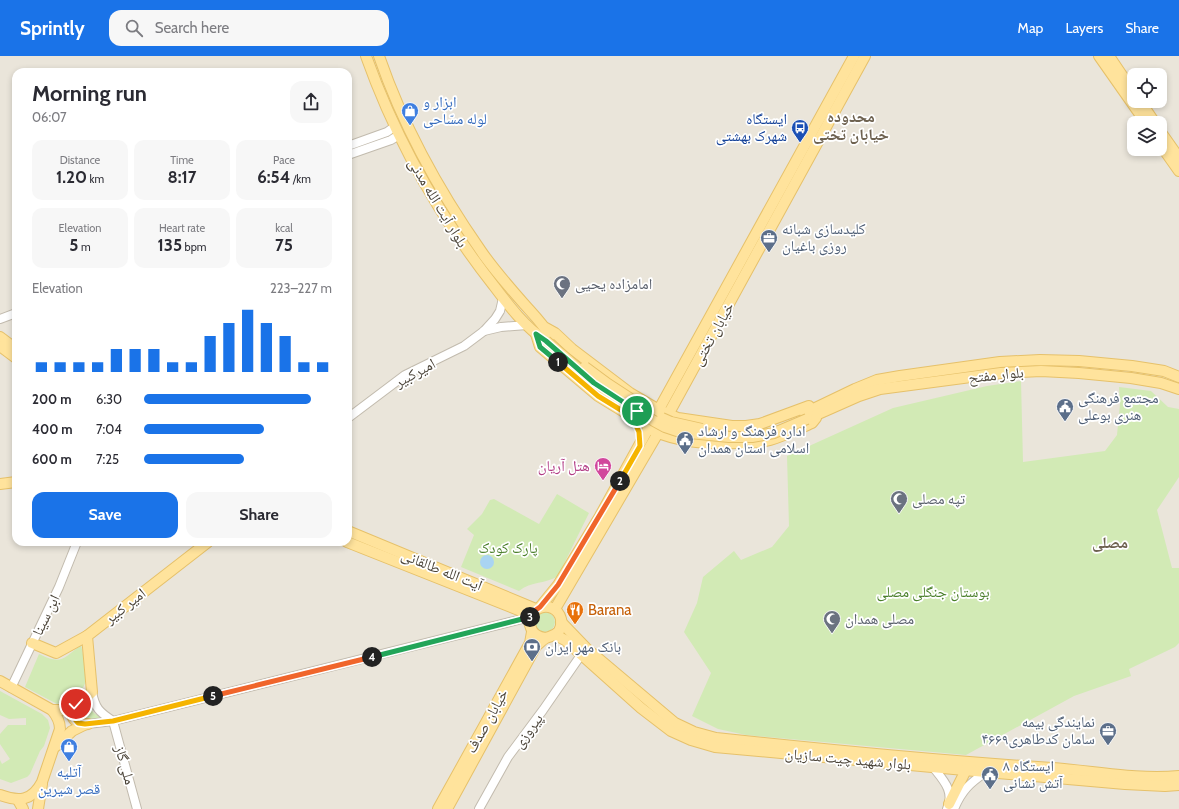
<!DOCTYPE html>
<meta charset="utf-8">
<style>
:root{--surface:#fff;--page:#f7f7f7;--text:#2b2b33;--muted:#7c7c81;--accent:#1a73e8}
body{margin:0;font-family:Cabin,"Noto Naskh Arabic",sans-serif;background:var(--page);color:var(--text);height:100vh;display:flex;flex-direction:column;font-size:15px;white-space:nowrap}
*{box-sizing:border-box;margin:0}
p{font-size:13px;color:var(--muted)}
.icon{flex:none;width:22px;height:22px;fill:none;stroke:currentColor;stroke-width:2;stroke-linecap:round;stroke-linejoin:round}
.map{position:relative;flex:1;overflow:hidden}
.side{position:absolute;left:12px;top:12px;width:340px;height:478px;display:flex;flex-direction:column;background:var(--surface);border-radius:12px;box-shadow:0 2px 6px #0003}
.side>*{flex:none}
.fabs{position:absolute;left:1127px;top:12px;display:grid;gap:8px}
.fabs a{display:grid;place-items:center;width:40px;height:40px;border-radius:8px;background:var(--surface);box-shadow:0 2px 6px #0003;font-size:20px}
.pin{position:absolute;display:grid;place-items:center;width:34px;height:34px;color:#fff;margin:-17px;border:2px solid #fff;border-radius:50%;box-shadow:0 1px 4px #0007}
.km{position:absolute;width:20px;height:20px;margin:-10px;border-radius:50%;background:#222;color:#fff;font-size:11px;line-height:20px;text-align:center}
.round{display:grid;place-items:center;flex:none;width:42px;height:42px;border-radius:12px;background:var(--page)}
.summary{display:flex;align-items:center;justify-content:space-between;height:68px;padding:0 20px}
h1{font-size:22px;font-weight:800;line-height:30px}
.metrics{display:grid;grid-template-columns:repeat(3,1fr);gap:6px;height:68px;padding:4px 20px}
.metrics div{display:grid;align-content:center;border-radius:10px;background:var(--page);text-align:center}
.metrics b{font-size:17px;font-weight:800}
.metrics small{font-size:11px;font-weight:400}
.metrics p{font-size:11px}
.chart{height:112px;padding:8px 20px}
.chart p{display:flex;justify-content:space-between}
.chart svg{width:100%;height:72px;margin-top:4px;stroke:var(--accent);stroke-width:6}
.cta{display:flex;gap:8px;margin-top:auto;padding:8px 20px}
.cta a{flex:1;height:46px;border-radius:12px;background:var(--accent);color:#fff;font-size:16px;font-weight:800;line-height:46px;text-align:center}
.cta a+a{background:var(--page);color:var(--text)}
ul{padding:0 20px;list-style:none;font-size:13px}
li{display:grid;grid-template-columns:64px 48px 1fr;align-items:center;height:30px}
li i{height:10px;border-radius:5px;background:var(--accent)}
header{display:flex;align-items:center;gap:24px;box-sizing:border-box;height:56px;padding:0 20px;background:var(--accent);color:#fff}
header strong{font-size:19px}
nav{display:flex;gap:22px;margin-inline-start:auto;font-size:14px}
.search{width:280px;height:36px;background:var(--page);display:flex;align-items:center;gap:10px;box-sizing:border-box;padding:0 14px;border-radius:12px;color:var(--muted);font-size:15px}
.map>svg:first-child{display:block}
.residential{fill:#eae5da;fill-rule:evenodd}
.green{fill:#d2eab5}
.water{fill:#a9d4f2}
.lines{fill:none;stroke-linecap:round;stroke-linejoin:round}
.minor-casing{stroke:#c2bbae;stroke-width:10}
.major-casing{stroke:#e6c16a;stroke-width:12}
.minor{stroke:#fff;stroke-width:8}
.major{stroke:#ffe39c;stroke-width:10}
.major-bridge-casing{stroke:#e6c16a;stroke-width:12;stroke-linecap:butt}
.major-bridge{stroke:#ffe39c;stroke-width:10}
.split-1-casing{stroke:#fff;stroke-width:8}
.split-2-casing{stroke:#fff;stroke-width:8}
.split-3-casing{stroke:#fff;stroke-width:8}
.split-4-casing{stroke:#fff;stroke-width:8}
.split-5-casing{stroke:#fff;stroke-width:8}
.split-6-casing{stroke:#fff;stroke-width:8}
.split-1{stroke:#22a559;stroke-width:5}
.split-2{stroke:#f5b400;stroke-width:5}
.split-3{stroke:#f0652b;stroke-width:5}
.split-4{stroke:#22a559;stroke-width:5}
.split-5{stroke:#f0652b;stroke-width:5}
.split-6{stroke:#f5b400;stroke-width:5}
.labels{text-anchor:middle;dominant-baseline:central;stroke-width:3.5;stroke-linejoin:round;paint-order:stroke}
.shop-label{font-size:15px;fill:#366cbe;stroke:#fff;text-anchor:start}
.transit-label{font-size:15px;fill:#164399;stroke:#fff;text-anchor:end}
.street-label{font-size:15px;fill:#4b4439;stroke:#fff}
.service-label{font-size:15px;fill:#4e5e75;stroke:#fff;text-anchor:start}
.worship-label{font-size:15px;fill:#5b616d;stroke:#fff;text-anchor:start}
.hotel-label{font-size:15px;fill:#b23c85;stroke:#fff;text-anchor:end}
.park-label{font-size:15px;fill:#4a7f2a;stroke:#fff}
.food-label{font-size:15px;fill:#c56008;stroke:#fff;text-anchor:start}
.neighbourhood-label{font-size:16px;font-weight:bold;fill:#6e6250;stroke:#fff}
</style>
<header>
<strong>Sprintly</strong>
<div class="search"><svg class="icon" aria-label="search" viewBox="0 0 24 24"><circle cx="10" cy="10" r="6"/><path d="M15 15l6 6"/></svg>Search here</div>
<nav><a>Map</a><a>Layers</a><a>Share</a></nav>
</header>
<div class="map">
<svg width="1179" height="753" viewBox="0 0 1179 753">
<rect width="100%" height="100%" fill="#f6f3ec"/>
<path class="residential" d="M0,0H1179V753H0ZM16,16H348V486H16ZM1134,19H1160V45H1134ZM1134,67H1160V93H1134Z"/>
<g class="green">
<polygon points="1021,325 1023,406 1105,395 1117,379 1120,348 1119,331 1151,335 1168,351 1179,353 1179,421 1157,454 1172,512 1179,512 1179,587 1175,591 1129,613 1131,620 1074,640 966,699 746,679 718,673 692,660 711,617 684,576 697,547 703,521 734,495 741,504 772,491 789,470 787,400 893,352 987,330"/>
<path d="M557,438L589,457L558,520C546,528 531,525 519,535L461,511L474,479L467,473L482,458L490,444L494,443L539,468Z"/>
<circle cx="545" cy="566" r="10"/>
<path d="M81,589C88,622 94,635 57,648L25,631L39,598C61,609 63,603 81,589Z"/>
<polygon points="0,635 42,658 48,664 50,672 44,690 40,695 30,718 27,721 11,727 0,723 0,704 2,708 10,703 0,688 0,678 8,669 26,669 26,662 9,663 0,659"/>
<path d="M83,650L89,651L94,657L103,663C94,663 74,668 78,653Z"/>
</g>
<circle class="water" cx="487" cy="506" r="7"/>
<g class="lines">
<defs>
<g id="minor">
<polyline points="348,90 387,76 394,71"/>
<polyline points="348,99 391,84 399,79"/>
<polyline points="0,263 16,257"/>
<polyline points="484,275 501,271 527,269"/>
<polyline points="348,362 405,319 464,290 484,275 495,263 500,255 503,242"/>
<polyline points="11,632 59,531 77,486"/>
<path d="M92,636C95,652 99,656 113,665"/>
<polyline points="113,665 137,753"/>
<polyline points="88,668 113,665 530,561"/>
<path d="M933,711C943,724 955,735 947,753"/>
<polyline points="479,753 508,701 543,654 581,599"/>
<path d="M954,753C962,734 970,727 986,716"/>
</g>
<g id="major">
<path d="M366,0C396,84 439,160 494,230C509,250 525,271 546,285"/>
<path d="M379,0C403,70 439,135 481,195C494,214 510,232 525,249C534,259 543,268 550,280"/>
<polyline points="1099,0 1146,67"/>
<polyline points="1109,0 1134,37"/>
<polyline points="1140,45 1155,67"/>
<polyline points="1160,75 1179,102"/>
<polyline points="1160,88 1179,115"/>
<polyline points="546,272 555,277 572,293 630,337 659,354 678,362 732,370 746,370 760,368 809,350"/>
<polyline points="536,278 540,291 598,340 642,367 650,364 652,358"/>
<polyline points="0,281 16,293"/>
<polyline points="0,290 16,302"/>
<polyline points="805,357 855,333 877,324 900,320 1000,306 1040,304 1079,305 1132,310 1164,315 1179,321"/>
<polyline points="807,363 859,340 880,333 1001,317 1041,315 1079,317 1131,322 1161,327 1179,333"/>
<path d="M652,374C679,387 709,388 739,387C749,387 760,387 770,384C784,380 798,373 812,367L816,362"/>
<polyline points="0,428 16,426"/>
<polyline points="348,475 536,553"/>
<polyline points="347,486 531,559"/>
<polyline points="540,551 558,529 600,460 854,0"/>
<polyline points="555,553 658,377 865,0"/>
<path d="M561,566L586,592L675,667L694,676L716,682C828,694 940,705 1052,712C1094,715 1137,724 1179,720"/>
<polyline points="555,579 565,584 641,652 671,675 691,684 715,691 986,716 1125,728 1165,730 1179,729"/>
<polyline points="32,587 56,597 87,580"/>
<path d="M0,625L52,654C57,660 60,665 60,673L42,726C32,745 19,746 0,739"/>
<polyline points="52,654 63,654 76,648"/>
<path d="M88,668C78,670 67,661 74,650C78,644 87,642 92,636L87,580L208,486"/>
<polyline points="56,690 72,675 86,668"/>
<polyline points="18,744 23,753"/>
<polyline points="949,748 968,710"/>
<polyline points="38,753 42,728"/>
<polyline points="438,753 530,587 532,576"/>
<path d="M447,753L536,590C539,588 542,584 546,582C551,580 555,580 559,575C561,571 562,567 561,563C555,541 522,552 531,572C533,579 539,581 545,582"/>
</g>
</defs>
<use href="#minor" class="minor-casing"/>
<use href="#major" class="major-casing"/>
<use href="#minor" class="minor"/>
<use href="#major" class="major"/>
<defs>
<g id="major-bridge">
<polyline points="546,285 595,327 611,338 654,365 665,371 680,376 729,381 752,381 774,377 807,363"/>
<polyline points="585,311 608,328 634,345"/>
<polyline points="662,362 671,366 702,373"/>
</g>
</defs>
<use href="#major-bridge" class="major-bridge-casing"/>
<use href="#major-bridge" class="major-bridge"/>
</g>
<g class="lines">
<defs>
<polyline id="split-1" points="558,306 540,291 536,278 546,285 594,327 637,355"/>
<polyline id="split-2" points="558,306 598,340 629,359 635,367 639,376 640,390 620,425"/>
<polyline id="split-3" points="530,561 533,556 540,551 558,529 620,425"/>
<polyline id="split-4" points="372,601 530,561"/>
<polyline id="split-5" points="213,640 372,601"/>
<polyline id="split-6" points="76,648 73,654 73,661 78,667 85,668 113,665 213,640"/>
</defs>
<use href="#split-1" class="split-1-casing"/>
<use href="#split-2" class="split-2-casing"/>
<use href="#split-3" class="split-3-casing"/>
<use href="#split-4" class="split-4-casing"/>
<use href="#split-5" class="split-5-casing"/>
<use href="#split-6" class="split-6-casing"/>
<use href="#split-1" class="split-1"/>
<use href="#split-2" class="split-2"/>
<use href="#split-3" class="split-3"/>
<use href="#split-4" class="split-4"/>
<use href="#split-5" class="split-5"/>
<use href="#split-6" class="split-6"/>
</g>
<defs>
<symbol id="shop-pin" viewBox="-11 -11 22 30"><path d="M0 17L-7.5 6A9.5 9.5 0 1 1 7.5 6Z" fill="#3f7fe0" stroke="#fff"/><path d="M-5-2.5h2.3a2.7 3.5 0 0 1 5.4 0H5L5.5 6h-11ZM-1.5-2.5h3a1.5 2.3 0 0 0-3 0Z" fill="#fff"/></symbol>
<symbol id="bus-pin" viewBox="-11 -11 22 30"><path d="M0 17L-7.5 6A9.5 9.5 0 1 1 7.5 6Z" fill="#1a4fb4" stroke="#fff"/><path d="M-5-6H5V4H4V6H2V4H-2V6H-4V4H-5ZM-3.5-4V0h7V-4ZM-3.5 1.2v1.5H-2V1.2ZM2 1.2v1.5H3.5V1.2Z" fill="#fff"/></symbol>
<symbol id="office-pin" viewBox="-11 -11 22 30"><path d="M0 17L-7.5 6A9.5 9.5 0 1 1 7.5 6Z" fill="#5c6f8a" stroke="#fff"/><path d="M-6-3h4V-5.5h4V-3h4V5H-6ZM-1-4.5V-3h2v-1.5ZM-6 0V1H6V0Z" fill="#fff"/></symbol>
<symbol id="mosque-pin" viewBox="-11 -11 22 30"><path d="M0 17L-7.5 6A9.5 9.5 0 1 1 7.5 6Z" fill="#6b7280" stroke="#fff"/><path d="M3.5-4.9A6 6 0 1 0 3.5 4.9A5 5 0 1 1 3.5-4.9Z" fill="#fff"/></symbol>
<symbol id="civic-pin" viewBox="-11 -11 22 30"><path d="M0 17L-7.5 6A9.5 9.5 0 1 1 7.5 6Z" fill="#5c6f8a" stroke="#fff"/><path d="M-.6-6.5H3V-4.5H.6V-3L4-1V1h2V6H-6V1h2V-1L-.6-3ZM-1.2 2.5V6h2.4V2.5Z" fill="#fff"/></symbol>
<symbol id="hotel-pin" viewBox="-11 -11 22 30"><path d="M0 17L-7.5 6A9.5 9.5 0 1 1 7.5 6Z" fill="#d1479c" stroke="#fff"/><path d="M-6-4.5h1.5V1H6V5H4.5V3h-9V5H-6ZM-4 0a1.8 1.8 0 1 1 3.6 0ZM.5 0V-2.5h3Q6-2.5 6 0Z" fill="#fff"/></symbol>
<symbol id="restaurant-pin" viewBox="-11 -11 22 30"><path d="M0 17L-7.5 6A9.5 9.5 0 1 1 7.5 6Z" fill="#e8710a" stroke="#fff"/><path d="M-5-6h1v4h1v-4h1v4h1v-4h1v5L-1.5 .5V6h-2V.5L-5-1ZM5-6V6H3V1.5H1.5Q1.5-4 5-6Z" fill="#fff"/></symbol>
<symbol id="bank-pin" viewBox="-11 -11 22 30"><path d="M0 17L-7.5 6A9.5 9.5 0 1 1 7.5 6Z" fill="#5c6f8a" stroke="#fff"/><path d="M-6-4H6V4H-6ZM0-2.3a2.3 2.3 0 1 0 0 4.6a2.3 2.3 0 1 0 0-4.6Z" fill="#fff"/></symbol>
</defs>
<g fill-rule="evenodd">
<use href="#shop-pin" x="400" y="45" width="20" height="27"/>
<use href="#bus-pin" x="790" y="62" width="20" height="27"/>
<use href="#office-pin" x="759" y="172" width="20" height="27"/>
<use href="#mosque-pin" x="552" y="218" width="20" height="27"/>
<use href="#civic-pin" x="1055" y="341" width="20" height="27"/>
<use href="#civic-pin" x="675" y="374" width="20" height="27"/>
<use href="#hotel-pin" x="593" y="400" width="20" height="27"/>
<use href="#mosque-pin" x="889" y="433" width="20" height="27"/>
<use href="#restaurant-pin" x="565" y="544" width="20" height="27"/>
<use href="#mosque-pin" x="822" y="553" width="20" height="27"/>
<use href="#bank-pin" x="522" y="581" width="20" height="27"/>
<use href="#office-pin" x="1098" y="665" width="20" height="27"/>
<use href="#shop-pin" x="59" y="681" width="20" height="27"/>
<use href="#civic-pin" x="980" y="709" width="20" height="27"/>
</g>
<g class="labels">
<g class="shop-label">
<text x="423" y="46">ابزار و<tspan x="423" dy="17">لوله مسّاحی</tspan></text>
<text x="69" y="716" text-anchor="middle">آتلیه<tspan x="69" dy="17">قصر شیرین</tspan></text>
</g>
<g class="transit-label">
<text x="787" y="63">ایستگاه<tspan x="787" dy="17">شهرک بهشتی</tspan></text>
</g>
<g class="street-label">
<text transform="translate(438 147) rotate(59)">بلوار آیت الله مدنی</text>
<text transform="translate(713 278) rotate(-61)">خیابان تختی</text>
<text transform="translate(415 317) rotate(-29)">امیرکبیر</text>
<text transform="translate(996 319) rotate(-6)">بلوار مفتح</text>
<text transform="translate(442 514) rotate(22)">آیت الله طالقانی</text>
<text transform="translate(125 550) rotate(-38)">امیر کبیر</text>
<text transform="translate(46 559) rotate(-64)">ابن سینا</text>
<text transform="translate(487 665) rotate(-61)">خیابان صدف</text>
<text transform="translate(528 675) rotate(-54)">پیروزی</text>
<text transform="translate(848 703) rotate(5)">بلوار شهید چیت سازیان</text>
<text transform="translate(125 709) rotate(74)">ملی گاز</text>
</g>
<g class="service-label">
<text x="782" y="173">کلیدسازی شبانه<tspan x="782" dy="17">روزی باغیان</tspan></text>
<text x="1078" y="342">مجتمع فرهنگی<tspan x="1078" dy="17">هنری بوعلی</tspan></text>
<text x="698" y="375">اداره فرهنگ و ارشاد<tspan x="698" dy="17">اسلامی استان همدان</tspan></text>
<text x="545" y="591">بانک مهر ایران</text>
<text x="1095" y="666" text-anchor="end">نمایندگی بیمه<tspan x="1095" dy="17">سامان کدطاهری۴۶۶۹</tspan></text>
<text x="1003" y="710">ایستگاه ۸<tspan x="1003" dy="17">آتش نشانی</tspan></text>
</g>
<g class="worship-label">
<text x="575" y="228">امامزاده یحیی</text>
<text x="912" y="443">تپه مصلی</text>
<text x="845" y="563">مصلی همدان</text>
</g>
<g class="hotel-label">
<text x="590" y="410">هتل آریان</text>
</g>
<g class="park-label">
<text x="508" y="492">پارک کودک</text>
<text x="933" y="536">بوستان جنگلی مصلی</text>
</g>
<g class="food-label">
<text x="588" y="554">Barana</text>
</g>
<g class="neighbourhood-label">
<text x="851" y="60">محدوده<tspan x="851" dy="18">خیابان تختی</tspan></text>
<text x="1110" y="486">مصلی</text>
</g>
</g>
</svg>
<div class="fabs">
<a><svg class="icon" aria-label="locate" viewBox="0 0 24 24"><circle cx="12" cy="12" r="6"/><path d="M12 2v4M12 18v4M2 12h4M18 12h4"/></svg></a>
<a><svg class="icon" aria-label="layers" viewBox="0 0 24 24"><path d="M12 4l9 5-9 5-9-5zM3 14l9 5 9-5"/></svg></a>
</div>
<div class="pin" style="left:637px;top:355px;background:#1e9e55"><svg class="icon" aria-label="arrive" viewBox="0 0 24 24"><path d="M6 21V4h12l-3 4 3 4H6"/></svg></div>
<div class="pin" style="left:76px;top:648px;background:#d93025"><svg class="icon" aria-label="check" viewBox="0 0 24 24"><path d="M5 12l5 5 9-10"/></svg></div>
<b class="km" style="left:558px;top:306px">1</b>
<b class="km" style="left:620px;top:425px">2</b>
<b class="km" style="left:530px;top:561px">3</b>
<b class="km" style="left:372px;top:601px">4</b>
<b class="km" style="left:213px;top:640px">5</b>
<section class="side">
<div class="summary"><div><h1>Morning run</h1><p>06:07</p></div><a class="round"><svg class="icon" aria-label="share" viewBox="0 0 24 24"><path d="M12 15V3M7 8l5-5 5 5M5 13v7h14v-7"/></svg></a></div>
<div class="metrics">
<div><p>Distance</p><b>1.20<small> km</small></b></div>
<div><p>Time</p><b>8:17</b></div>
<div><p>Pace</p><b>6:54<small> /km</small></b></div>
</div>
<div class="metrics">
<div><p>Elevation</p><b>5<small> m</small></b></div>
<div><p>Heart rate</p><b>135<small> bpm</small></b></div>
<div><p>kcal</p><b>75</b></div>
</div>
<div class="chart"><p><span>Elevation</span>223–227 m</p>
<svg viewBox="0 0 160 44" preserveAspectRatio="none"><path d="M5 44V38M15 44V38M25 44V38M35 44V38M45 44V30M55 44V30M65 44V30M75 44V38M85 44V38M95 44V22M105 44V14M115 44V6M125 44V14M135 44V22M145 44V38M155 44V38"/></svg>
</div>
<ul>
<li><b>200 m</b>6:30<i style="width:89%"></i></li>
<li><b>400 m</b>7:04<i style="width:64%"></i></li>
<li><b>600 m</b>7:25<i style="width:53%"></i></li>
</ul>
<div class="cta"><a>Save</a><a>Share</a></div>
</section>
</div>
